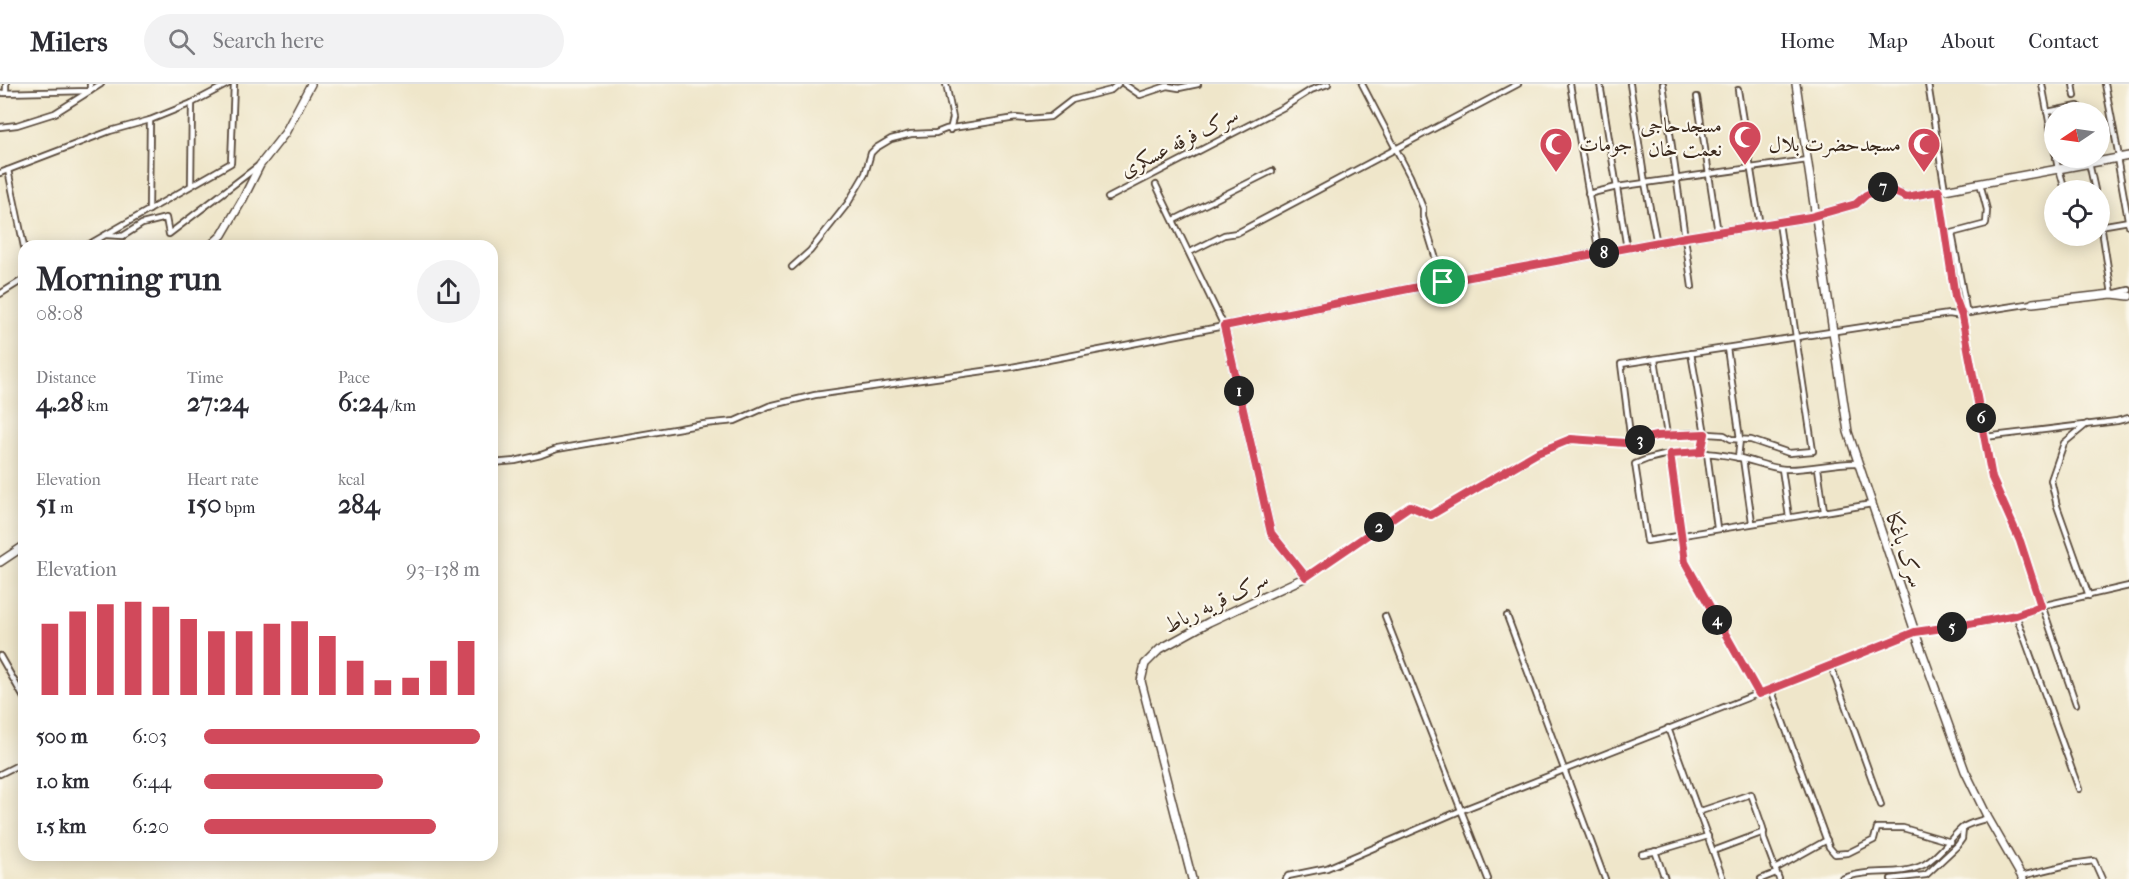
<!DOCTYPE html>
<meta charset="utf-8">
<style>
:root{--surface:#fff;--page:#f2f2f3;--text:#2b2b33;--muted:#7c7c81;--line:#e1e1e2;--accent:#d1495b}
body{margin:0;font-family:"IM FELL French Canon",Amiri,serif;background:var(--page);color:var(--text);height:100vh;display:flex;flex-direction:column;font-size:22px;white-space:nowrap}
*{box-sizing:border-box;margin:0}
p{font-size:20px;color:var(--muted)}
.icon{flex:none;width:33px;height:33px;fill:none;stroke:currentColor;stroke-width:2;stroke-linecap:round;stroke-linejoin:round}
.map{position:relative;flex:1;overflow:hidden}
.details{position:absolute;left:18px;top:156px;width:480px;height:621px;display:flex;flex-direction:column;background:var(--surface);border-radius:18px;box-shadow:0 3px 15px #0003}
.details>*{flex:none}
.needle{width:39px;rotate:257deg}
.tools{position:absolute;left:2044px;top:18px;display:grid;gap:12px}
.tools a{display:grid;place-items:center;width:66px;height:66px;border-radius:50%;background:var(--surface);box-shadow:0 3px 15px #0003;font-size:30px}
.pin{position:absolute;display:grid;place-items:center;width:51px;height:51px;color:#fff;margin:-26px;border:3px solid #fff;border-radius:50%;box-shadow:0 2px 6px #0007}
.km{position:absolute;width:30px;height:30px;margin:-15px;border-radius:50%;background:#222;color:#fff;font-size:16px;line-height:30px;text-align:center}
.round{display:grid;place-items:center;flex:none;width:63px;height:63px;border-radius:32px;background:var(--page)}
.headline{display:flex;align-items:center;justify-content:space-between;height:102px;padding:0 18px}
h1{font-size:33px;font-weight:800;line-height:45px}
.metrics{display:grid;grid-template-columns:repeat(3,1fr);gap:9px;height:102px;padding:6px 18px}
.metrics div{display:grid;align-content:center}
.metrics b{font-size:26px;font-weight:800}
.metrics small{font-size:16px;font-weight:400}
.metrics p{font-size:16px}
.chart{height:168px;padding:12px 18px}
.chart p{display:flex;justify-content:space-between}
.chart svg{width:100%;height:108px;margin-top:6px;stroke:var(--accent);stroke-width:6}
ul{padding:0 18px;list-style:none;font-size:20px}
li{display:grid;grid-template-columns:96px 72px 1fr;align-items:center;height:45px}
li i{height:15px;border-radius:8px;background:var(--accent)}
header{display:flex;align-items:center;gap:36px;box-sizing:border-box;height:84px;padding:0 30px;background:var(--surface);border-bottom:2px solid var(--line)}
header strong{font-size:28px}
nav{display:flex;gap:33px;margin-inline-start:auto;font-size:21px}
.search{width:420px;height:54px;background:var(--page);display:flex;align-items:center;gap:15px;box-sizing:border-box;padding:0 21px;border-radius:33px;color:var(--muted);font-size:22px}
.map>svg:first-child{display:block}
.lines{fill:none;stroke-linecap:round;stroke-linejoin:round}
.street-casing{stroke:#564638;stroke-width:8}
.secondary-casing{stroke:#564638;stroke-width:10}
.street{stroke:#fff;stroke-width:4.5}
.secondary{stroke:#fff;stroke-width:7}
.route-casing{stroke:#fff;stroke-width:12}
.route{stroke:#d1495b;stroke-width:8}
.labels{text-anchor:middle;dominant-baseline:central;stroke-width:4.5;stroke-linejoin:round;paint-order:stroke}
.poi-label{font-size:21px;fill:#3b2a1e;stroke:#fbf7ec;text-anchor:end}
.street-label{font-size:21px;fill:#3b2a1e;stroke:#fbf7ec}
</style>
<header>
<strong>Milers</strong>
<div class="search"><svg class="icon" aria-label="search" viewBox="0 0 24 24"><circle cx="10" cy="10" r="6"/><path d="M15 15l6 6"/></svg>Search here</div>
<nav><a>Home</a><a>Map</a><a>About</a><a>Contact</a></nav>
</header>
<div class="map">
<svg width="2129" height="795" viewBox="0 0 2129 795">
<rect width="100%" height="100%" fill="#fbf7ec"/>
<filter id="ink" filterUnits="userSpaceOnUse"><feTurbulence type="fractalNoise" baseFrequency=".0167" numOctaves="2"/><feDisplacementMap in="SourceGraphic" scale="12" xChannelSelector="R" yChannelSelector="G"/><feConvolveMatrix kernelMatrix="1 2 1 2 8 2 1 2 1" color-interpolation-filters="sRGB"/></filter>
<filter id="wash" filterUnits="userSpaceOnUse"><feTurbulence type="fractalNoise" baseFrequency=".008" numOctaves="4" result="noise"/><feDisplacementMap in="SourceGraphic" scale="24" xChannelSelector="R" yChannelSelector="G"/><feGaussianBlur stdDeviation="1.35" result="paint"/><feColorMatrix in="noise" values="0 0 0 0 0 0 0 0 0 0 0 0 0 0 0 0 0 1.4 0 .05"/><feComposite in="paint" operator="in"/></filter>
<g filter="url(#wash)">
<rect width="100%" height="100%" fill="#efe6ca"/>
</g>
<g filter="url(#ink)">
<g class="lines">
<defs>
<g id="street">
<polyline points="6,0 6,9"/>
<polyline points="946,0 953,34 950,46"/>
<polyline points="1124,0 1140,11 1167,2 1179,4 1198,0"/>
<polyline points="1362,0 1410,92 1423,124 1423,133 1443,198"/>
<polyline points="1570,0 1599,170"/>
<polyline points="1600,0 1627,165"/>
<polyline points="1630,0 1645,99 1657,160"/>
<polyline points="1663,0 1692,203"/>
<polyline points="1928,0 1945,106"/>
<polyline points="2042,0 2055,69"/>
<polyline points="2073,0 2075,12"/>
<polyline points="2105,0 2119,73"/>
<polyline points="1738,6 1760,142"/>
<polyline points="0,9 90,7 90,0"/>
<polyline points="1697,13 1718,149"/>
<polyline points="2047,28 2078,22 2079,28"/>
<polyline points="0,43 17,41 55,29 101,0"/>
<polyline points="2056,74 2058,85"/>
<polyline points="2088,74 2095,106"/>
<polyline points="2117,74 2129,141"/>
<polyline points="2059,85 2065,106"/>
<polyline points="8,86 24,163"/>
<polyline points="0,89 110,47 150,36 192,19 228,0"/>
<polyline points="1980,99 1987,126 1986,140 1952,149 1966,225 1969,229 2033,219"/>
<polyline points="191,101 192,19"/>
<polyline points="1939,107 1955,213 1962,232"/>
<polyline points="1588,110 1617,103 1807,76"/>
<polyline points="1108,114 1284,23 1311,6 1328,0"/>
<polyline points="149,126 150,36"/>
<polyline points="2100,133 2112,210 2129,206"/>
<polyline points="1174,136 1272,87"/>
<polyline points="2100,142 2129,137"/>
<polyline points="106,151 123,152 142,140 166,134 169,150 258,82"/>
<polyline points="86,162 231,79 234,0"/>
<polyline points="1190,168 1224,151 1237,149 1518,0"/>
<polyline points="792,183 810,167 848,119 865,90 871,69 876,64 891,55 911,50 936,49 946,45 1016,34 1027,35 1050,33 1072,16 1111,6 1118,0"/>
<polyline points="0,210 24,195"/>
<polyline points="1727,264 1740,355 1738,374"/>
<polyline points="1691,269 1705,350 1701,368"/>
<polyline points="1655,275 1667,351"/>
<polyline points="2087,340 2064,359 2051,396 2057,422 2089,512"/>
<polyline points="1985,353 2117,337 2129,334"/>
<polyline points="1631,358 1621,280 1935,232 1949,230 1962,232 1992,394 2020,457 2076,620"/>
<polyline points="1707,369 1717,444"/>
<polyline points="1670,370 1685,478 1759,610"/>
<polyline points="1743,375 1752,438"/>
<polyline points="492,379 515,377 541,371 557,365 704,340 735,337 769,322 815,311 1012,283 1224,242 1156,101"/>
<path d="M1858,379C1834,378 1810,386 1785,385C1770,384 1754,377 1740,374C1705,367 1668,365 1635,380L1647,457L1872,420"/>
<polyline points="1818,384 1824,427"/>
<polyline points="1782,385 1789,433"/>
<polyline points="1306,493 1410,422 1431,431 1537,369 1571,355 1625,359 1656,352 1692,349 1724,351 1731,355 1751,356 1789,369 1813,367 1779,139"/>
<polyline points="2016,531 2079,705"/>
<polyline points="1385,532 1488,795"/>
<polyline points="1507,532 1605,795"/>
<polyline points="0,572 24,614"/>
<polyline points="1831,582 1881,721"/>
<polyline points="1771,605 1829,763 1835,770 1848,769 1874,756 1877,744 1903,744 1951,758"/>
<polyline points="1668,644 1723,795"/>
<polyline points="0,690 24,678"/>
<polyline points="1698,728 1751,710 1763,744 1764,755 1779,795"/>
<polyline points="1655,767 1665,795"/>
<polyline points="1713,767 1764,748"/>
<polyline points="1642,770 1658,767 1708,752"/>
<polyline points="1775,785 1827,756"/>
<polyline points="2021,792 2071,780 2094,777 2102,795"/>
<polyline points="1286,795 1288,792 1327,784 1462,726 1915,548 1964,541 2016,531 2041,522 2129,502"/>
<polyline points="1761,795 1776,789"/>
<path d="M1842,795C1868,783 1900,794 1925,780C1940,771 1949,756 1962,744C1968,739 1980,737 1988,734"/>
<polyline points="1891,795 1926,791 1957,762 1962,755 1963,745"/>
</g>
<g id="secondary">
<polyline points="1796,0 1848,348 1915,548 1965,687 1988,734 2023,795"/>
<polyline points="210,162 222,151 243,115 260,81 285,49 311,0"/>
<polyline points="2033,219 2112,210 2129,212"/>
<polyline points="0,478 24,462"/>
<polyline points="1192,795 1141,597 1145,580 1160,565 1209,538 1306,493 1271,449 1224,242 1443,198 1686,153 1810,133 1856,120 1866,111 1883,103 1906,113 2129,72"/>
</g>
</defs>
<use href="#street" class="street-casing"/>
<use href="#secondary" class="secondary-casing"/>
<use href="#street" class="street"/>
<use href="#secondary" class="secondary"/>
</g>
</g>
<g class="lines" filter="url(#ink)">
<defs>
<polygon id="route" points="1883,103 1906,113 1939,107 1955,213 1962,232 1992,394 2020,457 2041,522 2016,531 1964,541 1915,548 1759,610 1685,478 1670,370 1701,368 1705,350 1656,352 1625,359 1571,355 1537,369 1431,431 1410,422 1306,493 1271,449 1224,242 1443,198 1686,153 1810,133 1856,120 1866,111"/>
</defs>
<use href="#route" class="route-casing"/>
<use href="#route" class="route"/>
</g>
<defs>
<symbol id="mosque-pin" viewBox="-11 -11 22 30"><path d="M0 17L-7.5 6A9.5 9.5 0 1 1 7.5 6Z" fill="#d1495b" stroke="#fbf7ec"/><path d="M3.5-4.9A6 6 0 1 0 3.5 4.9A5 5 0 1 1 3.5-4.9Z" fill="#fff"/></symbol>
</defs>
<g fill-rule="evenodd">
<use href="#mosque-pin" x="1726" y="34" width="38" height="52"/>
<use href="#mosque-pin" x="1537" y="41" width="38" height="52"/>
<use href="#mosque-pin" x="1905" y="41" width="38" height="52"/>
</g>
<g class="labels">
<g class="poi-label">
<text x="1722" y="41">مسجدحاجی<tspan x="1722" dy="24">نعمت خان</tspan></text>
<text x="1579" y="60" text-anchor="start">جومات</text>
<text x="1901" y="60">مسجدحضرت بلال</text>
</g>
<g class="street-label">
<text transform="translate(1179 58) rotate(-27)">سرک فرقه عسکری</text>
<text transform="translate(1905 466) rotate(71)">سرک باغکا</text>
<text transform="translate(1216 518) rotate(-26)">سرک قریه رباط</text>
</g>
</g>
</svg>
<div class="tools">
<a><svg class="needle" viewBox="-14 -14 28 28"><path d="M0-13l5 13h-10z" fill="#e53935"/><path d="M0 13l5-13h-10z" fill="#7c7c81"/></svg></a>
<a><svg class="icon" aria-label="locate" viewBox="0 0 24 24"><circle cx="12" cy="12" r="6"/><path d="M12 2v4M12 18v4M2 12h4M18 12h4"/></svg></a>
</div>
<div class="pin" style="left:1443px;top:198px;background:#1e9e55"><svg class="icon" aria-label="arrive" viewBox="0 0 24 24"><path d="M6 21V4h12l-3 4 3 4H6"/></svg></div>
<b class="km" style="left:1239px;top:307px">1</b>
<b class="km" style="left:1379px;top:443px">2</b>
<b class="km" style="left:1640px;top:356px">3</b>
<b class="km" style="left:1717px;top:536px">4</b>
<b class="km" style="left:1952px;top:543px">5</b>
<b class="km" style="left:1981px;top:334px">6</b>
<b class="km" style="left:1883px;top:103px">7</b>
<b class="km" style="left:1604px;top:169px">8</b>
<section class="details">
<div class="headline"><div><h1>Morning run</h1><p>08:08</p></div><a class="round"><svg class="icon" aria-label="share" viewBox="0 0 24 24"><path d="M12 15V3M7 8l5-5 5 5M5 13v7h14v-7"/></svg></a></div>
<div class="metrics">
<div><p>Distance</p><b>4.28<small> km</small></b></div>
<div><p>Time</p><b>27:24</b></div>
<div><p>Pace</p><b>6:24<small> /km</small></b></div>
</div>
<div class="metrics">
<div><p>Elevation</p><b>51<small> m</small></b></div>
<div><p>Heart rate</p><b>150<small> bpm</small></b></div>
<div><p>kcal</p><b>284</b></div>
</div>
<div class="chart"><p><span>Elevation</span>93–138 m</p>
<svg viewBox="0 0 160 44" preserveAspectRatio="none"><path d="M5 44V15M15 44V10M25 44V7M35 44V6M45 44V8M55 44V13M65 44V18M75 44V18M85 44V15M95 44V14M105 44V20M115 44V30M125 44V38M135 44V37M145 44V30M155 44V22"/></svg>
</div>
<ul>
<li><b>500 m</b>6:03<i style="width:100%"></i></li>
<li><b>1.0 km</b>6:44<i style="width:65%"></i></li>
<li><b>1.5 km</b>6:20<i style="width:84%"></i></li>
</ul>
</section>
</div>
